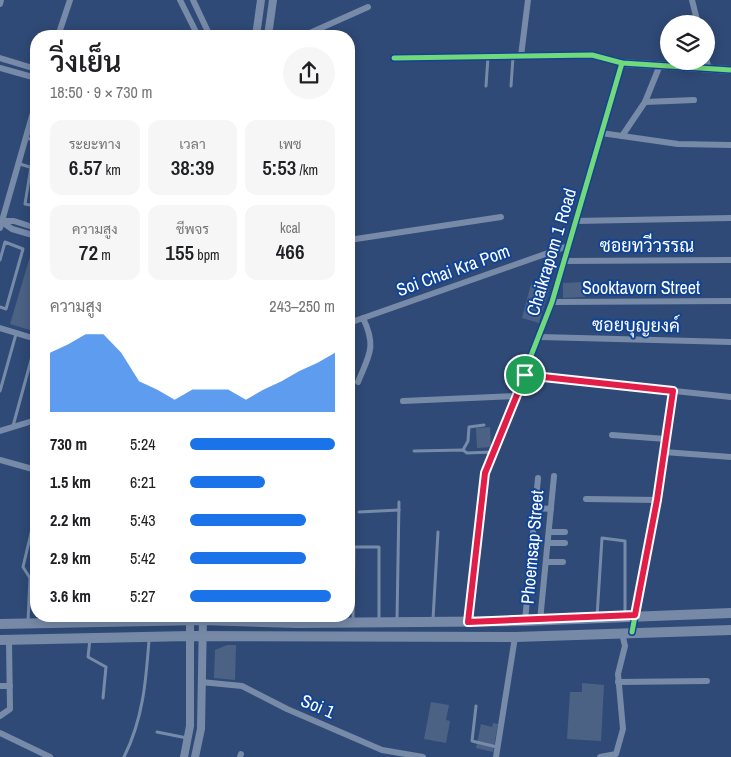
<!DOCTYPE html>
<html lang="th">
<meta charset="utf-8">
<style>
:root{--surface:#fff;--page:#f6f6f6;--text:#202124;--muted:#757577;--accent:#1a73e8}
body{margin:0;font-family:"Archivo Narrow",Sarabun,sans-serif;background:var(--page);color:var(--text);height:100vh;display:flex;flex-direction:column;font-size:19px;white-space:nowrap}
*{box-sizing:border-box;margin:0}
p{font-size:16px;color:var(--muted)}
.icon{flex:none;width:28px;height:28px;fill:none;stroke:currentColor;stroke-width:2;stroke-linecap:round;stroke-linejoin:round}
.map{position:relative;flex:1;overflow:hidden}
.panel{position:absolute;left:30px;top:30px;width:325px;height:592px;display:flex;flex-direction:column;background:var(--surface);border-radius:20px;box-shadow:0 2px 12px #0003}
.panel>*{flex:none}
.fabs{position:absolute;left:660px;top:15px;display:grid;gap:10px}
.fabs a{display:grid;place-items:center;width:55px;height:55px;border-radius:50%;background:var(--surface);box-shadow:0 2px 12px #0003;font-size:25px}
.pin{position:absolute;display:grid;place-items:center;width:42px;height:42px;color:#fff;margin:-21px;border:2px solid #fff;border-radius:50%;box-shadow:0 1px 5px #0007}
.round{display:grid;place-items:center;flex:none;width:52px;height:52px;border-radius:26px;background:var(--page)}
.head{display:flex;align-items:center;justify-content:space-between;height:85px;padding:0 20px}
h1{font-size:28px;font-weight:600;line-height:38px}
.metrics{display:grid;grid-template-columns:repeat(3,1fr);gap:8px;height:85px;padding:5px 20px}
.metrics div{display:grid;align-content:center;border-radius:12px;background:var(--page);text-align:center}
.metrics b{font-size:21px;font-weight:600}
.metrics small{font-size:14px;font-weight:400}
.metrics p{font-size:14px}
.chart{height:140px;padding:10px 20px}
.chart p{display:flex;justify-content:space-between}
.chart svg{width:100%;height:90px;margin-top:5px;fill:var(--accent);opacity:.7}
ul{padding:0 20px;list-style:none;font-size:16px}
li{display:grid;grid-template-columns:80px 60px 1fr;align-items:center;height:38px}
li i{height:12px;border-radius:6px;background:var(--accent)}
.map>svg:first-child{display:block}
.building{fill:#4c6285}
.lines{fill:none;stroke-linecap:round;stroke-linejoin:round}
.service{stroke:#778ba9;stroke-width:3}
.minor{stroke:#778ba9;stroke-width:6}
.tertiary{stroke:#778ba9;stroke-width:8}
.primary{stroke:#768aa7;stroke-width:10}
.cycleway-casing{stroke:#114494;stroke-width:8}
.cycleway{stroke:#71d979;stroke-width:5}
.route-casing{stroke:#fff;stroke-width:10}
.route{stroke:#e11d48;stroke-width:6}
.labels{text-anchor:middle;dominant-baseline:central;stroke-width:4;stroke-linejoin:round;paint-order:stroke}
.street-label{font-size:18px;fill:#fff;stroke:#114494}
</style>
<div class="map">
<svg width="731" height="757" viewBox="0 0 731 757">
<rect width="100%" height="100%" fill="#2f4a76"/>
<g class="building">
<polygon points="32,250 36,252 36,332 10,324"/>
<polygon points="584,282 585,297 563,298 563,283"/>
<polygon points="531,284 549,289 539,323 522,318"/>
<polygon points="490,427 491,447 477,448 476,428"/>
<polygon points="227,645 236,645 235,680 214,678 215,650"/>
<polygon points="582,683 604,685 601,741 567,739 570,692 582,692"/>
<polygon points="431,702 449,705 446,720 450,721 446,743 424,739"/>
<polygon points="493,723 498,724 493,752 476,748 481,724 492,727"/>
</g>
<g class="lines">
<g class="service">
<polyline points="486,86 488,57"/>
<polyline points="511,86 513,57"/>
<polyline points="27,138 36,141"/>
<polyline points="20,164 36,169"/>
<polyline points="31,167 25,204 35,206 36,201"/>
<polyline points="0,260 5,242 23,249 6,309 0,307"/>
<polyline points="0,391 16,334"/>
<polyline points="13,426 36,342"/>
<polyline points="463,450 468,441 469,427 484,425"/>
<polyline points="414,451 463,450 467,453 493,452"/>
<polyline points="359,512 399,510"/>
<polyline points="30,578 23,567 36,512"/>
<polyline points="597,617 602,538 625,541 625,616"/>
<polyline points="433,619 438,532"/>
<polyline points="353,620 354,547 379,547 379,620"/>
<polyline points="397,620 399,502"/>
<polyline points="28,621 30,578 36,568"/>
<polyline points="90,639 88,657 106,667 103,698"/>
<polyline points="476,706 472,741 497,747"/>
<polyline points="157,732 187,738"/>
<path d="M124,757C143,719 146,681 149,640"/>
</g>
<g class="minor">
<polyline points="180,0 198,36"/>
<polyline points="193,0 210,36"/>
<polyline points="692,0 698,24"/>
<polyline points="0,4 1,0"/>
<polyline points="58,36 70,0"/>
<polyline points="303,36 368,7"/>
<polyline points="521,56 528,0"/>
<polyline points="0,58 36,69"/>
<polyline points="394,58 592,55 622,63 552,302 485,473 468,622"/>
<polyline points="706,58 709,69"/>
<polyline points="0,68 36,78"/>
<polyline points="645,102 694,100"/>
<polyline points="601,133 678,144 731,145"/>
<polyline points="622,136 645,102 660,65"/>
<polyline points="1,221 14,221 36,228"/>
<polyline points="575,221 731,218"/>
<polyline points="2,222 12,229 36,236"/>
<polyline points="0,228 36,102"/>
<polyline points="349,240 501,217"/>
<polyline points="563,261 731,260"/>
<polyline points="552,302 731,301"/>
<polyline points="349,323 568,246"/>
<polyline points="0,328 36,339"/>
<polyline points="540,337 731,342"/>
<polyline points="525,375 731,397"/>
<path d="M358,382C369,355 377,347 363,318"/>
<polyline points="403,401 516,396"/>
<polyline points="0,431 36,420"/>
<polyline points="612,435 666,439"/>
<polyline points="664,452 731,457"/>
<polyline points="0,460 36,470"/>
<polyline points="586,499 657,500"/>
<polyline points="536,508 551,509"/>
<polyline points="549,532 565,532"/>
<polyline points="548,543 565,543"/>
<polyline points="546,562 563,562"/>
<polyline points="525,621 538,478"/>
<polyline points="540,621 554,476"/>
<polyline points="632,632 657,500 673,391"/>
<polyline points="201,682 242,686 287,709 382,750 423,757"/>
<polyline points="618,682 707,681"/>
<polyline points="0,686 10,686"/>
<polyline points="0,716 10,709 9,640"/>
<polyline points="0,733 50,757"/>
<polyline points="240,757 241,754"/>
<polyline points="496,757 515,637"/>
<polyline points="600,757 616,754 623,729 618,674 625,646 622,633"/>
</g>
<g class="tertiary">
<polyline points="256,36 261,0"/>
<polyline points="268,36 273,0"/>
<polyline points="622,63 731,70"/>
<polyline points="184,757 190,726 190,617"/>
<polyline points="195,757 201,729 203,616"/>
</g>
<g class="primary">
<polyline points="0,624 202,620 297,623 525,621 731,613"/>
<polyline points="0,640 190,636 515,637 731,630"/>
</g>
<defs>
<g id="cycleway">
<polyline points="394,58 592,55 622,63 731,70"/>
<polyline points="468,622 485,473 552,302 622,63"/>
<polyline points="632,632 657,500 673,391"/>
</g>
</defs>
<use href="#cycleway" class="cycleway-casing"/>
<use href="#cycleway" class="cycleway"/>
</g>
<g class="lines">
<defs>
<polygon id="route" points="525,375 673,391 657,500 635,615 468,622 485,473"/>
</defs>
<use href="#route" class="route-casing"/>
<use href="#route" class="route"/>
</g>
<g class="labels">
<g class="street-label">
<text x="647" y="245">ซอยทวีวรรณ</text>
<text transform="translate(551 252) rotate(-73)">Chaikrapom 1 Road</text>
<text transform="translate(453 270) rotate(-20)">Soi Chai Kra Pom</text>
<text x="641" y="287">Sooktavorn Street</text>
<text transform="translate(636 325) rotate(1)">ซอยบุญยงค์</text>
<text transform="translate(532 547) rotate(-85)">Phoemsap Street</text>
<text transform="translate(318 706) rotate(23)">Soi 1</text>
</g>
</g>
</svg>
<div class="fabs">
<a><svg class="icon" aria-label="layers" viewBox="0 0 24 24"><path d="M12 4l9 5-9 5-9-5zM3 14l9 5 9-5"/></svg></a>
</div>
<div class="pin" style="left:525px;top:375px;background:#1e9e55"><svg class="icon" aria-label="arrive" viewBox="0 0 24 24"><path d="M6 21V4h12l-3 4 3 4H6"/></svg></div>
<section class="panel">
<div class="head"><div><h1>วิ่งเย็น</h1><p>18:50 · 9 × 730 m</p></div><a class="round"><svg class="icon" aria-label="share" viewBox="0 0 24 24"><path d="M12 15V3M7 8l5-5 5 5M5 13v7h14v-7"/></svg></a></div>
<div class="metrics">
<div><p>ระยะทาง</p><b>6.57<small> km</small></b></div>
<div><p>เวลา</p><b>38:39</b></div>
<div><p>เพซ</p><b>5:53<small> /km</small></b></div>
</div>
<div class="metrics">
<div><p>ความสูง</p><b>72<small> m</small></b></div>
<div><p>ชีพจร</p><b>155<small> bpm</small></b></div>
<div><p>kcal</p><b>466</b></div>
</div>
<div class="chart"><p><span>ความสูง</span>243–250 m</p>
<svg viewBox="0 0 160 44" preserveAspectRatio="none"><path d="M0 44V15L10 11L20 6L30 6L40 15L50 29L60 33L70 38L80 33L90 33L100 33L110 38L120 33L130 29L140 24L150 20L160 15V44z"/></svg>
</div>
<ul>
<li><b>730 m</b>5:24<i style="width:100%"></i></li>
<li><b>1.5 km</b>6:21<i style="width:52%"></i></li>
<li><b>2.2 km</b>5:43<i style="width:80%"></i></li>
<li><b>2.9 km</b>5:42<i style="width:80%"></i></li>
<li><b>3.6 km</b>5:27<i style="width:97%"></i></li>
</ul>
</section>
</div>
